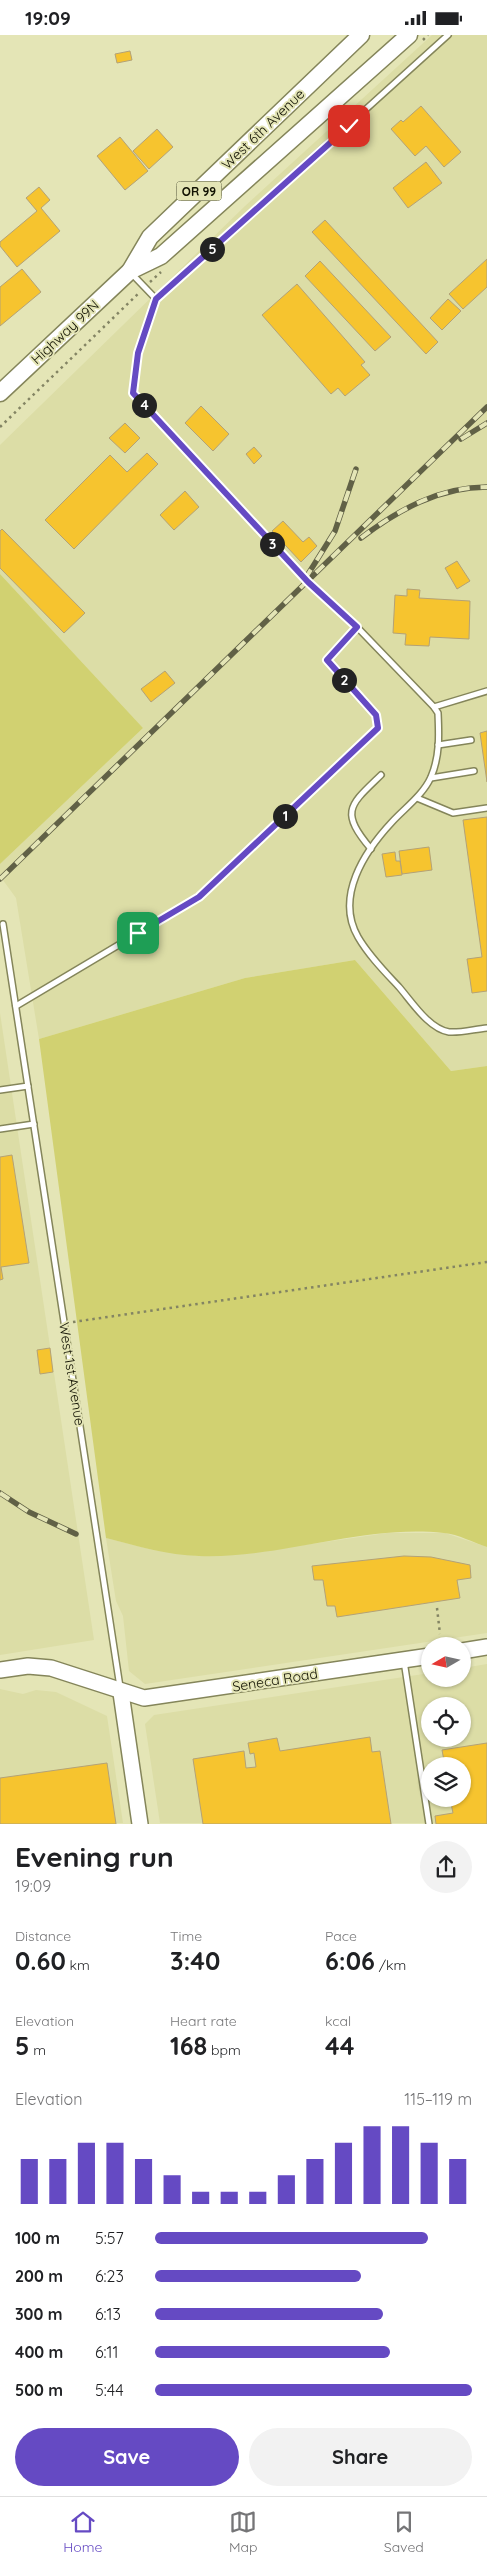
<!DOCTYPE html>
<meta charset="utf-8">
<style>
:root{--surface:#fff;--page:#f2f2f2;--text:#202124;--muted:#757577;--line:#e0e0e0;--accent:#654ac3}
body{margin:0;font-family:Quicksand,sans-serif;background:var(--page);color:var(--text);height:100vh;display:flex;flex-direction:column;font-size:19px;white-space:nowrap}
*{box-sizing:border-box;margin:0}
p{font-size:16px;color:var(--muted)}
.icon{flex:none;width:28px;height:28px;fill:none;stroke:currentColor;stroke-width:2;stroke-linecap:round;stroke-linejoin:round}
.map{position:relative;height:1789px;overflow:hidden}
.side{display:flex;flex-direction:column;background:var(--surface);flex:1}
.side>*{flex:none}
.needle{width:32px;rotate:261deg}
.controls{position:absolute;left:421px;top:1602px;display:grid;gap:10px}
.controls a{display:grid;place-items:center;width:50px;height:50px;border-radius:50%;background:var(--surface);box-shadow:0 1px 4px #0004;font-size:25px}
.pin{position:absolute;display:grid;place-items:center;width:42px;height:42px;color:#fff;margin:-21px;border-radius:10px;box-shadow:0 2px 8px #0006}
.km{position:absolute;width:25px;height:25px;margin:-12px;border-radius:50%;background:#222;color:#fff;font-size:14px;line-height:25px;text-align:center}
.round{display:grid;place-items:center;flex:none;width:52px;height:52px;border-radius:26px;background:var(--page)}
.headline{display:flex;align-items:center;justify-content:space-between;height:85px;padding:0 15px}
h1{font-size:28px;font-weight:700;line-height:38px}
.stats{display:grid;grid-template-columns:repeat(3,1fr);gap:8px;height:85px;padding:5px 15px}
.stats div{display:grid;align-content:center}
.stats b{font-size:25px;font-weight:700}
.stats small{font-size:14px;font-weight:400}
.stats p{font-size:14px}
.chart{height:140px;padding:10px 15px}
.chart p{display:flex;justify-content:space-between}
.chart svg{width:100%;height:90px;margin-top:5px;stroke:var(--accent);stroke-width:6}
.cta{display:flex;gap:10px;margin-top:auto;padding:10px 15px}
.cta a{flex:1;height:58px;border-radius:30px;background:var(--accent);color:#fff;font-size:20px;font-weight:700;line-height:58px;text-align:center}
.cta a+a{background:var(--page);color:var(--text)}
ul{padding:0 15px;list-style:none;font-size:16px}
li{display:grid;grid-template-columns:80px 60px 1fr;align-items:center;height:38px}
li i{height:12px;border-radius:6px;background:var(--accent)}
.status{display:flex;justify-content:space-between;align-items:center;height:35px;padding:0 25px;background:var(--surface);direction:ltr}
.status svg{height:14px;fill:currentColor}
.dock{display:flex;justify-content:space-around;align-items:center;height:70px;border-top:1px solid var(--line);background:var(--surface);font-size:14px;color:var(--muted)}
.dock a{display:grid;justify-items:center;gap:2px}
.dock .selected{color:var(--accent)}
.map>svg:first-child{display:block}
.built{fill:#dcdda6;fill-rule:evenodd}
.green{fill:#d1d171}
.building{fill:#f6c42f;stroke:#b3a277}
.lines{fill:none;stroke-linecap:round;stroke-linejoin:round}
.lane-casing{stroke:#84855a;stroke-width:8}
.secondary-casing{stroke:#84855a;stroke-width:18}
.primary-casing{stroke:#84855a;stroke-width:19}
.path{stroke:#838463;stroke-width:2.5;stroke-dasharray:2.5 4;stroke-linecap:butt}
.lane{stroke:#fff;stroke-width:5}
.secondary{stroke:#fff;stroke-width:15}
.primary{stroke:#fff;stroke-width:16}
.rail-casing{stroke:#616146;stroke-width:5.5}
.rail{stroke:#e4e5b6;stroke-width:4;stroke-dasharray:11;stroke-linecap:butt}
.route-casing{stroke:#fff;stroke-width:10}
.route{stroke:#654ac3;stroke-width:6}
.labels{text-anchor:middle;dominant-baseline:central;stroke-width:4;stroke-linejoin:round;paint-order:stroke}
.shield{fill:#e4e5b6;stroke:#505138;stroke-width:1}
.shield-label{font-size:12px;font-weight:bold;fill:#111102}
.street-label{font-size:14px;fill:#111102;stroke:#e4e5b6}
</style>
<div class="status"><b>19:09</b><svg viewBox="0 0 49 12"><path d="M0 12V9h3v3zM5 12V6h3v6zM10 12V3h3v9zM15 12V0h3v12zM26 1h20v11H26zM47 4h2v5h-2z"/></svg></div>
<div class="map">
<svg width="487" height="1789" viewBox="0 0 487 1789">
<rect width="100%" height="100%" fill="#e4e5b6"/>
<g class="built">
<polygon points="432,0 487,0 487,1031 451,1036 355,925 245,943 39,1004 16,863 0,841 0,829 143,693 0,539 0,410 245,171"/>
<polygon points="0,978 94,1605 0,1620"/>
<polygon points="387,1498 445,1498 487,1512 487,1598 145,1649 129,1636 123,1581 116,1566 106,1503 153,1515 199,1521 249,1518"/>
<path d="M487,1629V1788H160L145,1689L154,1680L430,1638V1644H462L463,1633ZM430,1671H462V1704H430ZM430,1731H462V1764H430Z"/>
<polygon points="0,1654 23,1659 36,1655 56,1657 107,1681 123,1788 0,1788"/>
</g>
<g class="green">
<polygon points="0,539 143,693 0,829"/>
<path d="M355,925L451,1036L487,1031V1512C474,1508 458,1499 444,1498C362,1489 281,1524 199,1521C167,1520 137,1511 106,1503L39,1004L245,943Z"/>
</g>
<g class="building">
<polygon points="130,16 132,25 117,28 115,19"/>
<polygon points="421,71 461,117 444,132 426,111 415,121 391,94 401,85 403,87"/>
<polygon points="157,94 173,112 149,134 133,116"/>
<polygon points="120,102 148,136 125,155 97,121"/>
<polygon points="426,127 442,148 408,173 393,153"/>
<polygon points="39,152 50,165 41,173 60,196 17,232 0,211 0,207 37,176 26,163"/>
<polygon points="325,185 438,307 426,319 312,197"/>
<polygon points="487,224 487,252 463,274 449,259"/>
<polygon points="320,226 391,302 375,316 305,241"/>
<polygon points="22,234 41,257 0,291 0,252"/>
<polygon points="297,249 365,327 361,330 370,340 345,361 338,353 331,359 262,280"/>
<polygon points="448,264 461,276 442,295 430,283"/>
<polygon points="201,371 229,399 213,416 185,388"/>
<polygon points="125,388 140,403 125,418 109,403"/>
<polygon points="254,412 262,421 254,429 246,419"/>
<polygon points="147,418 158,429 74,514 45,485 110,420 127,437"/>
<polygon points="185,456 199,472 174,495 160,480"/>
<polygon points="283,486 303,507 309,502 317,511 301,527 272,496"/>
<polygon points="2,494 85,578 64,598 0,533 0,496"/>
<polygon points="457,526 470,546 457,554 445,533"/>
<polygon points="407,554 420,555 419,563 470,566 469,604 430,602 429,611 405,610 406,599 393,598 395,560 407,561"/>
<polygon points="165,636 175,648 151,667 141,654"/>
<polygon points="487,696 487,747 480,698"/>
<polygon points="487,782 487,956 472,958 467,924 482,922 463,785"/>
<polygon points="429,812 432,835 402,839 399,816"/>
<polygon points="395,817 396,826 400,826 402,840 386,842 382,819"/>
<polygon points="12,1120 29,1228 1,1232 3,1244 0,1245 0,1122"/>
<polygon points="50,1313 53,1337 40,1339 37,1315"/>
<polygon points="404,1521 431,1522 470,1530 471,1543 457,1545 460,1563 337,1582 335,1571 327,1571 323,1545 314,1545 312,1531"/>
<polygon points="370,1702 372,1717 380,1716 391,1789 203,1789 193,1724 244,1716 246,1733 256,1732 254,1718 250,1719 248,1708 277,1703 280,1716"/>
<polygon points="487,1708 487,1789 436,1789 435,1781 453,1778 450,1764 462,1764 462,1731 445,1731 442,1715"/>
<polygon points="107,1728 116,1789 0,1789 0,1743"/>
</g>
<g class="lines">
<defs>
<g id="lane">
<path d="M448,0L156,264L138,318L133,358L308,547L357,592L434,672L438,678C439,700 440,721 431,742C423,760 405,773 392,787C364,817 335,862 358,902C369,921 385,937 399,952C412,967 429,994 449,997C461,998 475,994 487,993"/>
<polyline points="132,239 156,264"/>
<polyline points="434,672 487,656"/>
<polyline points="438,710 471,705"/>
<polyline points="431,743 474,736"/>
<polyline points="417,763 453,778 487,773"/>
<path d="M371,814C339,776 350,770 381,740"/>
<polyline points="3,889 120,1652"/>
<polyline points="16,971 199,862 378,693 376,680 327,625 357,592"/>
<polyline points="0,1055 28,1051"/>
<polyline points="0,1094 34,1089"/>
<polyline points="404,1626 429,1789"/>
</g>
<g id="secondary">
<polyline points="462,1616 487,1612"/>
<polyline points="0,1635 28,1631 51,1633 144,1663 430,1621"/>
<polyline points="121,1658 140,1789"/>
</g>
<g id="primary">
<polyline points="130,236 161,221 409,0"/>
<polyline points="0,358 130,236 150,202 361,0"/>
</g>
</defs>
<use href="#lane" class="lane-casing"/>
<use href="#secondary" class="secondary-casing"/>
<use href="#primary" class="primary-casing"/>
<g class="path">
<polyline points="423,5 428,0"/>
<polyline points="150,247 161,237"/>
<polyline points="0,392 139,258"/>
<polyline points="73,1287 487,1227"/>
<polyline points="437,1573 440,1599"/>
</g>
<use href="#lane" class="lane"/>
<use href="#secondary" class="secondary"/>
<use href="#primary" class="primary"/>
<defs>
<g id="rail">
<polyline points="461,404 487,388"/>
<path d="M361,503C398,475 439,452 487,452"/>
<polyline points="305,544 335,496 356,434"/>
<polyline points="0,844 487,372"/>
<polyline points="0,1458 29,1477 76,1499"/>
</g>
</defs>
<use href="#rail" class="rail-casing"/>
<use href="#rail" class="rail"/>
</g>
<g class="lines">
<defs>
<polyline id="route" points="138,898 199,862 378,693 376,680 327,625 357,592 308,547 133,358 138,318 156,264 349,91"/>
</defs>
<use href="#route" class="route-casing"/>
<use href="#route" class="route"/>
</g>
<g class="labels">
<rect class="shield" x="176.5" y="146.5" width="45" height="19" rx="4"/>
<g class="shield-label">
<text x="199" y="156">OR 99</text>
</g>
<g class="street-label">
<text transform="translate(263 94) rotate(-44)">West 6th Avenue</text>
<text transform="translate(65 297) rotate(-43)">Highway 99N</text>
<text transform="translate(72 1339) rotate(81)">West 1st Avenue</text>
<text transform="translate(275 1645) rotate(-9)">Seneca Road</text>
</g>
</g>
</svg>
<div class="controls">
<a><svg class="needle" viewBox="-14 -14 28 28"><path d="M0-13l5 13h-10z" fill="#e53935"/><path d="M0 13l5-13h-10z" fill="#757577"/></svg></a>
<a><svg class="icon" aria-label="locate" viewBox="0 0 24 24"><circle cx="12" cy="12" r="6"/><path d="M12 2v4M12 18v4M2 12h4M18 12h4"/></svg></a>
<a><svg class="icon" aria-label="layers" viewBox="0 0 24 24"><path d="M12 4l9 5-9 5-9-5zM3 14l9 5 9-5"/></svg></a>
</div>
<div class="pin" style="left:138px;top:898px;background:#1e9e55"><svg class="icon" aria-label="arrive" viewBox="0 0 24 24"><path d="M6 21V4h12l-3 4 3 4H6"/></svg></div>
<div class="pin" style="left:349px;top:91px;background:#d93025"><svg class="icon" aria-label="check" viewBox="0 0 24 24"><path d="M5 12l5 5 9-10"/></svg></div>
<b class="km" style="left:285px;top:781px">1</b>
<b class="km" style="left:344px;top:645px">2</b>
<b class="km" style="left:272px;top:509px">3</b>
<b class="km" style="left:144px;top:370px">4</b>
<b class="km" style="left:212px;top:214px">5</b>
</div>
<section class="side">
<div class="headline"><div><h1>Evening run</h1><p>19:09</p></div><a class="round"><svg class="icon" aria-label="share" viewBox="0 0 24 24"><path d="M12 15V3M7 8l5-5 5 5M5 13v7h14v-7"/></svg></a></div>
<div class="stats">
<div><p>Distance</p><b>0.60<small> km</small></b></div>
<div><p>Time</p><b>3:40</b></div>
<div><p>Pace</p><b>6:06<small> /km</small></b></div>
</div>
<div class="stats">
<div><p>Elevation</p><b>5<small> m</small></b></div>
<div><p>Heart rate</p><b>168<small> bpm</small></b></div>
<div><p>kcal</p><b>44</b></div>
</div>
<div class="chart"><p><span>Elevation</span>115–119 m</p>
<svg viewBox="0 0 160 44" preserveAspectRatio="none"><path d="M5 44V22M15 44V22M25 44V14M35 44V14M45 44V22M55 44V30M65 44V38M75 44V38M85 44V38M95 44V30M105 44V22M115 44V14M125 44V6M135 44V6M145 44V14M155 44V22"/></svg>
</div>
<ul>
<li><b>100 m</b>5:57<i style="width:86%"></i></li>
<li><b>200 m</b>6:23<i style="width:65%"></i></li>
<li><b>300 m</b>6:13<i style="width:72%"></i></li>
<li><b>400 m</b>6:11<i style="width:74%"></i></li>
<li><b>500 m</b>5:44<i style="width:100%"></i></li>
</ul>
<div class="cta"><a>Save</a><a>Share</a></div>
</section>
<nav class="dock">
<a class="selected"><svg class="icon" aria-label="home" viewBox="0 0 24 24"><path d="M3 11l9-7 9 7M6 9v11h12V9"/></svg>Home</a>
<a><svg class="icon" aria-label="map" viewBox="0 0 24 24"><path d="M3 6l6-2 6 2 6-2v14l-6 2-6-2-6 2zM9 4v14M15 6v14"/></svg>Map</a>
<a><svg class="icon" aria-label="saved" viewBox="0 0 24 24"><path d="M7 4h10v16l-5-4-5 4z"/></svg>Saved</a>
</nav>
